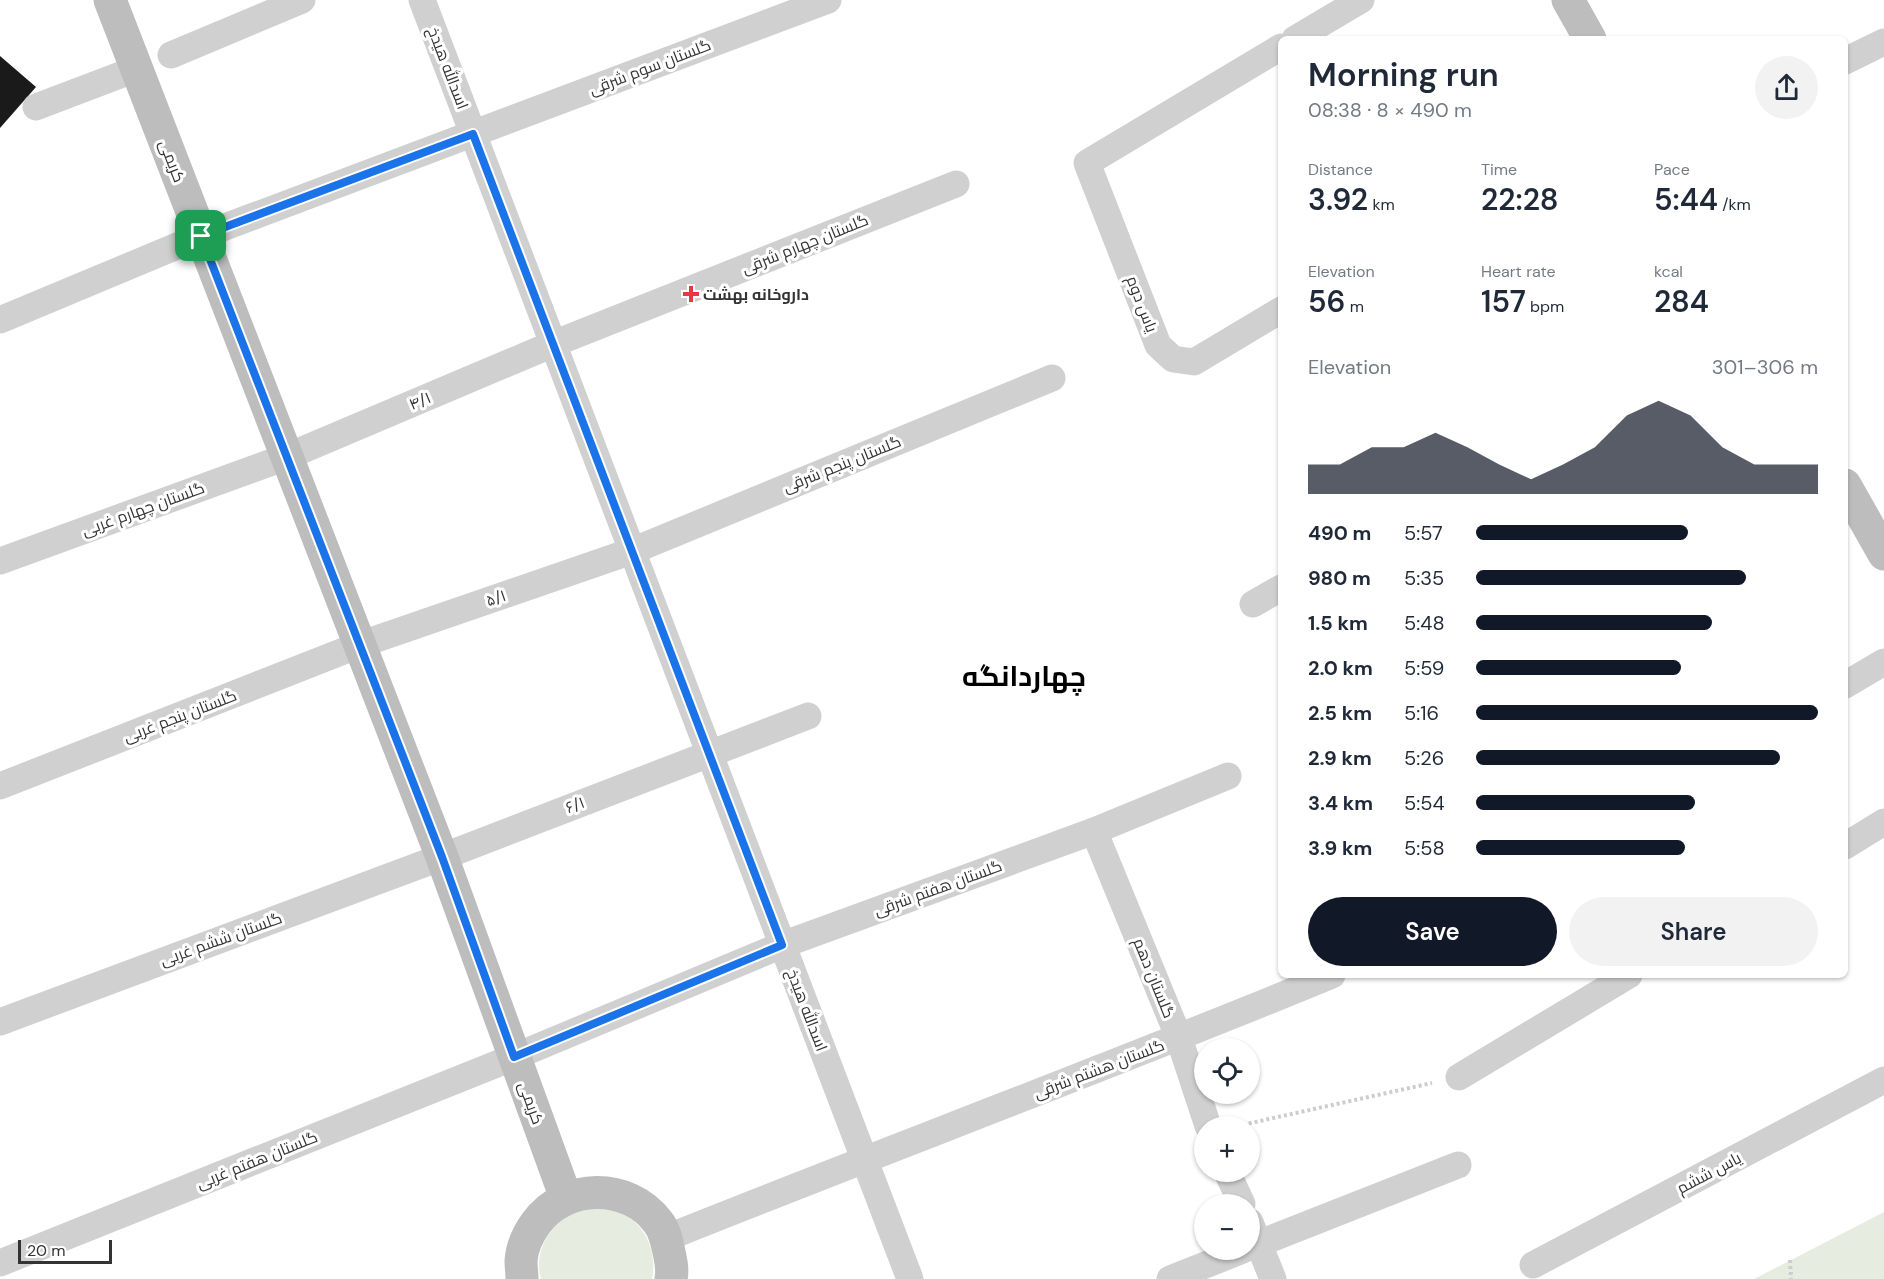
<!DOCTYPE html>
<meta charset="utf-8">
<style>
:root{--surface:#fff;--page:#f2f2f3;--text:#1f2937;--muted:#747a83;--accent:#111827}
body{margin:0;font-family:"DM Sans",Cairo,sans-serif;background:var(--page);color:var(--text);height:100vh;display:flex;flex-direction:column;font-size:22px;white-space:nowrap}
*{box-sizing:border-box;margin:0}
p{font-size:20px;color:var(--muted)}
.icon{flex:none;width:33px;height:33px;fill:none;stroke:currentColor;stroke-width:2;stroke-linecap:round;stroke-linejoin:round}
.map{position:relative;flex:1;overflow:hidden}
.side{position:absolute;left:1278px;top:36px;width:570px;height:942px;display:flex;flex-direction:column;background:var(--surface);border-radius:9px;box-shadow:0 2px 4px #0004}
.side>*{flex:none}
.fabs{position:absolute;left:1194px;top:1038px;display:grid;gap:12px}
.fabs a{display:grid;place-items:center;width:66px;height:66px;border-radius:50%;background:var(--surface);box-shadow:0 2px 4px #0004;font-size:30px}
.scale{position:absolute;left:18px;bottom:15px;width:94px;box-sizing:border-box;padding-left:6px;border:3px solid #333;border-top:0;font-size:16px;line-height:21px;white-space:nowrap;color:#333;-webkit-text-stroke:4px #fff;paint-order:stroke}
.pin{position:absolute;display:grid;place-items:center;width:51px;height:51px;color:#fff;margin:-26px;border-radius:12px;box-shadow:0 3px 9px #0006}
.round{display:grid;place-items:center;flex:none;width:63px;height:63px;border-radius:32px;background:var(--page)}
.headline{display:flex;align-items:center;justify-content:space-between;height:102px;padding:0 30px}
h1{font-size:33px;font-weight:600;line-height:45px}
.stats{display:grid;grid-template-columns:repeat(3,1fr);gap:9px;height:102px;padding:6px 30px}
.stats div{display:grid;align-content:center}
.stats b{font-size:30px;font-weight:600}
.stats small{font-size:16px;font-weight:400}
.stats p{font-size:16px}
.chart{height:168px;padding:12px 30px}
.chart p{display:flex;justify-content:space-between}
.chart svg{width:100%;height:108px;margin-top:6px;fill:var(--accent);opacity:.7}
.button{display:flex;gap:12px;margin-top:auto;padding:12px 30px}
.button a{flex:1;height:69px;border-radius:36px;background:var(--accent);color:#fff;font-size:24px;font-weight:600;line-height:69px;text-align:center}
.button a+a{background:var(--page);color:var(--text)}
ul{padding:0 30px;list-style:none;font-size:20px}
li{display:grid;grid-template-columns:96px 72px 1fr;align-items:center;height:45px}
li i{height:15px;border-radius:8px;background:var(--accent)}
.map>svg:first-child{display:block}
.green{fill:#e6ecdf}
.building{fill:#1a1a1a}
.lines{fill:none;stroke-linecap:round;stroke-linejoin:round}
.path{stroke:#cdcdcd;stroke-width:4;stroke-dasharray:3 3;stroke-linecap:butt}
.street{stroke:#d0d0d0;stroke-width:27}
.secondary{stroke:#bdbdbd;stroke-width:33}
.route-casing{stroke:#fff;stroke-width:12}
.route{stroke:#1a73e8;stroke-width:8}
.poi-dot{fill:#e63946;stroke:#fff;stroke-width:2}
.labels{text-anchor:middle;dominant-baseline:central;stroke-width:6;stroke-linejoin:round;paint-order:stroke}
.street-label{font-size:16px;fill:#333;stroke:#fff}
.poi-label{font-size:16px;font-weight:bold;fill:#333;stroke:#fff;text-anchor:start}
.town-label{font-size:28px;font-weight:bold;fill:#000;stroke:#fff}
</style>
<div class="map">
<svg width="1884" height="1279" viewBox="0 0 1884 1279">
<rect width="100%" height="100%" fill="#fff"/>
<g class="green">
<path d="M594,1208C600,1208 607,1208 613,1210C643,1218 658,1250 652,1279H541C533,1253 550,1222 575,1212C581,1209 588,1209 594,1208Z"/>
<polygon points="1884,1212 1884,1279 1754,1279"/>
</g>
<polygon class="building" points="0,56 36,87 0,128"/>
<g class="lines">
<g class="path">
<polyline points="1237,1126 1432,1083"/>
<polyline points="1790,1260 1791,1279"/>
</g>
<g class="street">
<polyline points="422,0 910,1279"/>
<polyline points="1295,39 1361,0"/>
<polyline points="1281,47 1087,163 1158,345 1173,359 1194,362 1281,310"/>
<polyline points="171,55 302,0"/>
<polyline points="1845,61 1884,42"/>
<polyline points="36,107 136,69"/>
<polyline points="0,320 201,236 828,0"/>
<polyline points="0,561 286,457 553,344 956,184"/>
<polyline points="1253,604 1281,588"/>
<polyline points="1845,685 1884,662"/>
<polyline points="0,786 359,645 632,551 1052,378"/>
<polyline points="1094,831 1179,1038 1208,1126"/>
<polyline points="1845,846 1884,822"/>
<polyline points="0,1022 442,857 808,716"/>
<polyline points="1459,1077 1629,975"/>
<polyline points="1227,1172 1242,1204"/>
<polyline points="1250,1222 1273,1279"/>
<path d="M666,1238C888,1149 1112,1066 1332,975"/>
<polyline points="1250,1247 1458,1165"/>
<polyline points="0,1263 514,1057 782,945 1094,831 1228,776"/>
<polyline points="1533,1265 1884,1080"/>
<polyline points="1170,1279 1243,1250"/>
</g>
<g class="secondary">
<polyline points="110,0 442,857 566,1198"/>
<polyline points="1568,0 1590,39"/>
<polyline points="1845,485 1884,554"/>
<path d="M522,1279C522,1273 521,1267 521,1261C522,1247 528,1234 536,1223C565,1183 628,1182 658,1222C665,1231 667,1242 669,1252C671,1262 673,1269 671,1279"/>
</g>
</g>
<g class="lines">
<defs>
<polygon id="route" points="473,134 782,945 514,1057 442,857 201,236"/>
</defs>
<use href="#route" class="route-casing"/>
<use href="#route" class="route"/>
</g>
<path class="poi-dot" d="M688 285h6v6h6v6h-6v6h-6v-6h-6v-6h6z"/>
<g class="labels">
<g class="street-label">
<text transform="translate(650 67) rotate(-21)">گلستان سوم شرقی</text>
<text transform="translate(448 68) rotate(69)">اسدالله هیدخ</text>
<text transform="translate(172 161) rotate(69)">کریمی</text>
<text transform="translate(805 244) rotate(-22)">گلستان چهارم شرقی</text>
<text transform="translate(1142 304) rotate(69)">یاس دوم</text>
<text transform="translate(420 401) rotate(-23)">۴/۱</text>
<text transform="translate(842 464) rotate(-22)">گلستان پنجم شرقی</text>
<text transform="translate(143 509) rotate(-20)">گلستان چهارم غربی</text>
<text transform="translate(496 598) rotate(-19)">۵/۱</text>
<text transform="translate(180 716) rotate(-21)">گلستان پنجم غربی</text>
<text transform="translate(575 805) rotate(-21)">۶/۱</text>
<text transform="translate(938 888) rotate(-20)">گلستان هفتم شرقی</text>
<text transform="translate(221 939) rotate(-20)">گلستان ششم غربی</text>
<text transform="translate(1154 978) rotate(68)">گلستان دهم</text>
<text transform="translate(807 1010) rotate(69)">اسدالله هیدخ</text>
<text transform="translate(1099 1069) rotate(-21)">گلستان هشتم شرقی</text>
<text transform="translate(531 1103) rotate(70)">کریمی</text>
<text transform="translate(257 1160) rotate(-22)">گلستان هفتم غربی</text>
<text transform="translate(1709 1173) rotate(-28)">یاس ششم</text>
</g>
<g class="poi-label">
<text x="703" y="294">داروخانه بهشت</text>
</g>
<g class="town-label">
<text x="1024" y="676">چهاردانگه</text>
</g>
</g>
</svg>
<div class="fabs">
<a><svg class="icon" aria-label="locate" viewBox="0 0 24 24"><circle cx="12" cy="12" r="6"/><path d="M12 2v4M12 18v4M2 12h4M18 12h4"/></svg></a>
<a>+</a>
<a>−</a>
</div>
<div class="scale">20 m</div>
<div class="pin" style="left:201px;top:236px;background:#1e9e55"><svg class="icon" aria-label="arrive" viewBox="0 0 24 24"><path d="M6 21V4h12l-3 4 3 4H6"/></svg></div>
<section class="side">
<div class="headline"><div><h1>Morning run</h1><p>08:38 · 8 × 490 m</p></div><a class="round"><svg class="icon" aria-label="share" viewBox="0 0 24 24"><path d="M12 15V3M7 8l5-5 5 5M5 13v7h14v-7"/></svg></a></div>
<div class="stats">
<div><p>Distance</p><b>3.92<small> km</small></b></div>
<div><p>Time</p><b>22:28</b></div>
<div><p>Pace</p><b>5:44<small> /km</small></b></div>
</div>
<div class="stats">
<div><p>Elevation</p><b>56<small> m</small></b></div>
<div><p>Heart rate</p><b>157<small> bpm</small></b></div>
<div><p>kcal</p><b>284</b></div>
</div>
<div class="chart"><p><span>Elevation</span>301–306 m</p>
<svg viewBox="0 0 160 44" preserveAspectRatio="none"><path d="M0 44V32L10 32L20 25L30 25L40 19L50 25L60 32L70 38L80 32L90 25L100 12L110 6L120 12L130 25L140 32L150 32L160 32V44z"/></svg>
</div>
<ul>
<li><b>490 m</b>5:57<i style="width:62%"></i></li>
<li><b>980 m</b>5:35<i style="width:79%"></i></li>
<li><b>1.5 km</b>5:48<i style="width:69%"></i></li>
<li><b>2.0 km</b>5:59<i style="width:60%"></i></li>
<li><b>2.5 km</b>5:16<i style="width:100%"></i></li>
<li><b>2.9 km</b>5:26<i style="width:89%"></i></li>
<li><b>3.4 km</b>5:54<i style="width:64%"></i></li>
<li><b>3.9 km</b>5:58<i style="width:61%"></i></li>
</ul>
<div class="button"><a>Save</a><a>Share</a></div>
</section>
</div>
